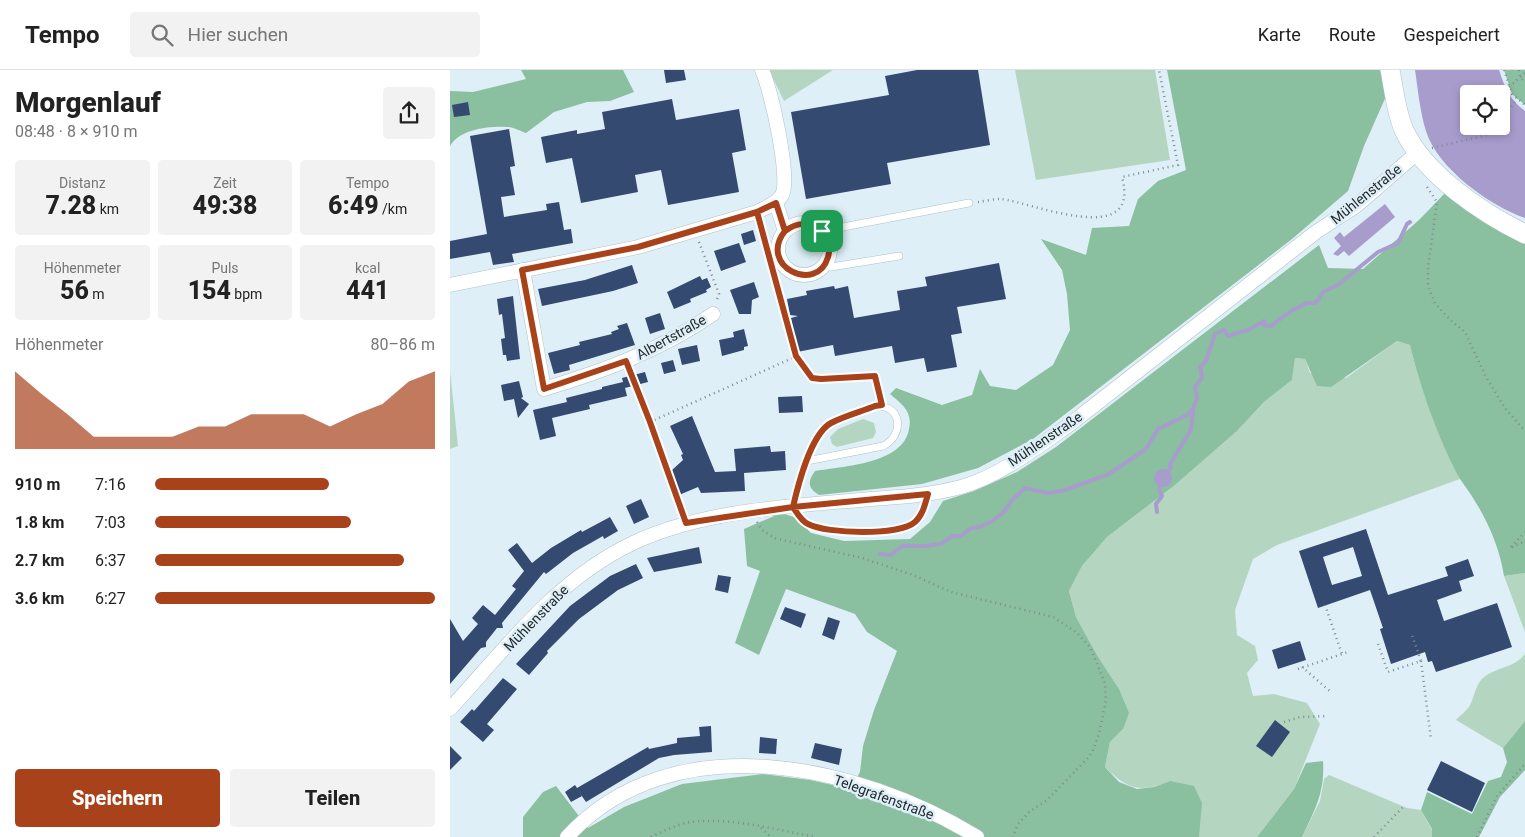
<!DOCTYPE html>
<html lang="de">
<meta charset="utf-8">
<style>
:root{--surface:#fff;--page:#f2f2f2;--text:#222;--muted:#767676;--line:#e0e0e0;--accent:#a8421b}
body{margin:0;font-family:Roboto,sans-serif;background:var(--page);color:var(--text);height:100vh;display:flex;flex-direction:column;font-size:19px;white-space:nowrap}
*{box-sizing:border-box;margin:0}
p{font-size:16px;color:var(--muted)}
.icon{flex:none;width:28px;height:28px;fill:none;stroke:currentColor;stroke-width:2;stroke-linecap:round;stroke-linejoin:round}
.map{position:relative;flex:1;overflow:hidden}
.panel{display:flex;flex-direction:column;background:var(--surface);width:450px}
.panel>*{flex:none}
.buttons{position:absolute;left:1010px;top:15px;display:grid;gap:10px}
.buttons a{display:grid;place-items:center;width:50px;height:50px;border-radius:5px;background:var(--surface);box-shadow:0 2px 8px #0003;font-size:25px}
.pin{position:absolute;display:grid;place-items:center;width:42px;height:42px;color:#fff;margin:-21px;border-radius:10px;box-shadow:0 2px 8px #0006}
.round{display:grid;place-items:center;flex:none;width:52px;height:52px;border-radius:5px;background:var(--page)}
.summary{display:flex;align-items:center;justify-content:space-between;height:85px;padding:0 15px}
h1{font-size:28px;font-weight:800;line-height:38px}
.figures{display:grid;grid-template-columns:repeat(3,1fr);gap:8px;height:85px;padding:5px 15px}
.figures div{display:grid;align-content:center;border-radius:5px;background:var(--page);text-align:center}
.figures b{font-size:25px;font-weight:800}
.figures small{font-size:14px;font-weight:400}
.figures p{font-size:14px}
.chart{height:140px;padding:10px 15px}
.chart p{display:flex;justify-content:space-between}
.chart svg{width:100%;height:90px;margin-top:5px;fill:var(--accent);opacity:.7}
.primary-button{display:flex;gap:10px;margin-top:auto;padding:10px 15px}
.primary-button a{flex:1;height:58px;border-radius:5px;background:var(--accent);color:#fff;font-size:20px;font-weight:800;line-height:58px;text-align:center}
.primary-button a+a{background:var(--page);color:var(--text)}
ul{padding:0 15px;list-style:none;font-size:16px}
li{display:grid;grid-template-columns:80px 60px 1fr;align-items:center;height:38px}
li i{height:12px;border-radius:6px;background:var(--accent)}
header{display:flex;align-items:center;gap:30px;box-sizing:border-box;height:70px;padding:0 25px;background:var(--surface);border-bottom:1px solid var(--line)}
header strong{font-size:24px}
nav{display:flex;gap:28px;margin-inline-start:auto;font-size:18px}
.search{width:350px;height:45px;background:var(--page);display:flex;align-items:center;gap:12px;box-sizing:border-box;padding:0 18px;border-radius:5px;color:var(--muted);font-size:19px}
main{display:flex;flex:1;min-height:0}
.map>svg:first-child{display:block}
.green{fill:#b4d6c1}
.forest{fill:#8abf9f}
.water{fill:#a89ccd;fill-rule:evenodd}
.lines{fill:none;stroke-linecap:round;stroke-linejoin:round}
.stream{stroke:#a89ccd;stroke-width:4}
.building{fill:#344a71;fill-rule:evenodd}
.service-casing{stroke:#b1c1c9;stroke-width:8}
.minor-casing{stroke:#b1c1c9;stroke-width:15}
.secondary-casing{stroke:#b1c1c9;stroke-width:20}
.path{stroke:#7f8b91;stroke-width:2.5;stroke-dasharray:1 4;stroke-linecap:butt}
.service{stroke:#fff;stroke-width:7}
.minor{stroke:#fff;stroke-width:14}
.secondary{stroke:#fff;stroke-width:19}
.route-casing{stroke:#fff;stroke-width:10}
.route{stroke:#a8421b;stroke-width:6}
.labels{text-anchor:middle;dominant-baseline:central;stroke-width:5;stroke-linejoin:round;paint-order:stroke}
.street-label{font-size:14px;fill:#252c2f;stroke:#deeff7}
</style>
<header>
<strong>Tempo</strong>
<div class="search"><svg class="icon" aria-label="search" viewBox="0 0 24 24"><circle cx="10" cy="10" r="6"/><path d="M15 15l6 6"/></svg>Hier suchen</div>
<nav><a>Karte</a><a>Route</a><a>Gespeichert</a></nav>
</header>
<main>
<section class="panel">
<div class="summary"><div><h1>Morgenlauf</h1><p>08:48 · 8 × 910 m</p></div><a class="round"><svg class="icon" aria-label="share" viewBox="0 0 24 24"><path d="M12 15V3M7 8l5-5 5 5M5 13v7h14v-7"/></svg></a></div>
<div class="figures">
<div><p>Distanz</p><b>7.28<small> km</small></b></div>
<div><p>Zeit</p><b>49:38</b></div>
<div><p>Tempo</p><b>6:49<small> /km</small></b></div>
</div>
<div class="figures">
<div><p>Höhenmeter</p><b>56<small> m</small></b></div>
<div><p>Puls</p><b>154<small> bpm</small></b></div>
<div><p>kcal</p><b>441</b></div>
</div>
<div class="chart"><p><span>Höhenmeter</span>80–86 m</p>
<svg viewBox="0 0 160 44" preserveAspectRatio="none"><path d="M0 44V6L10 17L20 27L30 38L40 38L50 38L60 38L70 33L80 33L90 27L100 27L110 27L120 33L130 27L140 22L150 11L160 6V44z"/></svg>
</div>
<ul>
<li><b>910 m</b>7:16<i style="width:62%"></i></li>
<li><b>1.8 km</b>7:03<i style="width:70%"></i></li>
<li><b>2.7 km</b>6:37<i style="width:89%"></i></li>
<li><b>3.6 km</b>6:27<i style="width:100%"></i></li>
</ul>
<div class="primary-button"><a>Speichern</a><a>Teilen</a></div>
</section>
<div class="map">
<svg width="1075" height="767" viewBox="0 0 1075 767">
<rect width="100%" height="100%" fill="#deeff7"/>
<g class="green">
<polygon points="319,0 383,0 334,31"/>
<polygon points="565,0 705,0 720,90 586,110"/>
<path d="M947,271L960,275C971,322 990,365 1010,409L827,475L803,489L785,540L787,565L805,576L808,590L797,603L803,626L824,624L857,633L870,654L844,719L807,767H749V753L720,711C690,723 678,720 655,697L660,672L673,659L669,619L647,585L626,547L619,521L632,496L657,467L725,415L787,361L814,332L842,310L845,288L855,289L860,303L896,308Z"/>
<polygon points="0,301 8,376 0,379"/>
<polygon points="413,349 424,353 426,362 423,368 387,377 382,374 380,367 388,359"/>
<polygon points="1075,503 1075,562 1054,506"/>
<path d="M1075,584V651L1053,678L1006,650C1010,645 1017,641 1020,635C1024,627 1025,618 1031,610C1043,597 1064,599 1075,584Z"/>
<polygon points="879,705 957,738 971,740 982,760 982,767 852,767 870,731 874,709"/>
</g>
<g class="forest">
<path d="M71,0H173L184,22L160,31L137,32L104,42L76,63C70,61 63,57 57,57C39,56 10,59 0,76V21L23,22L76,9Z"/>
<path d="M717,0H936L937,24L914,76L898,121L842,169L583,369L528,398L472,414L369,425C358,418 357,412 365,401C394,396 453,394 459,359C463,342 452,334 440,324L446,318L492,335L522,325L530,299L540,316L566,320L603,295L620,260L617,224L612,200L591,169L636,185L642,158L679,156L688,129L708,111L736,100Z"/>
<polygon points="1054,0 1075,0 1075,35 1062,24"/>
<path d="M998,120L1075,171V503L1054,506C1050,479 1038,451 1023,428C1019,421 1014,415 1010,409C989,371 970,317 960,275L947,271L881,317L867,316L855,289L845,288L842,310L814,332L787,361L725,415L657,467L632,496L619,521L626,547L647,585L669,619L679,643L673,659L660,672L655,697L669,712L687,719L704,717L720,711L744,716L752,733L749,767H73V747L93,722L106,716L138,758L174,737L232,714L313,704L360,710L401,719L410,702L413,676L424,640L447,581L417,562L405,544L336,519L309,585L285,573L310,501L297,496L294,459L331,443L344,447L361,463L394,471L460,469L480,452L493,431L524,421L567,402L606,377L869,175L878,198L913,199L969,150Z"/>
<polygon points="1075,651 1075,700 1050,727 1029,767 982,767 982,759 971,740 977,722 1022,744 1038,711 1051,707 1057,692 1053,678"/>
<path d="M873,691C875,722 865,740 852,767H807L844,719L856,693Z"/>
</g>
<g class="water">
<path d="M965,0H1049C1055,18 1060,30 1075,41V148C1040,136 987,98 976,61C970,42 968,20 965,0ZM1019,24H1051V56H1019Z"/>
<polygon points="935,134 945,147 899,186 894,181 888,186 883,184 891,176 884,168 890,162 894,167"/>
<circle cx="713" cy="408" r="9"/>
</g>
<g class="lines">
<g class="stream">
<polyline points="715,404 721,398 720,394 741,360 743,340"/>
<polyline points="707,442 706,434 712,426 709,420 711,413"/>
<polyline points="430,484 441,485 452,476 475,476 491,474 503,466 511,466 521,458 529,457 541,452 553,443 562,430 575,418 598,423 615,420 659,404 696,379 708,359 737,345 743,339 747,328 745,317 752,308 750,297 756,291 765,264 774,260 778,266 800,259 814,251 814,255 821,256 841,241 857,233 865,233 869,229 873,222 888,215 928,182 948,173 957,154 960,152"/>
</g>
</g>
<g class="building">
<polygon points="214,0 234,0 236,10 216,13"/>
<polygon points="467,0 528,0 540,75 437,93 441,114 356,129 341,42 439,25 435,6"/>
<polygon points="222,29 226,50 289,39 296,80 282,83 289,122 218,135 211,100 185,105 188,122 131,133 122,88 96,93 91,67 127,60 127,64 155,59 152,42"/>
<polygon points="18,32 20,45 4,47 2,35"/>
<polygon points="59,59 65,96 60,97 65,125 51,127 54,147 97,140 96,134 109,132 114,160 121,159 123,173 62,184 64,192 43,195 40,182 0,189 0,171 37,164 20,66"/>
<polygon points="303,160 306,171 294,175 291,164"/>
<polygon points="289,173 296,192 271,201 264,181"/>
<polygon points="549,193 556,229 507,237 512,263 501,265 507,297 477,302 474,288 445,293 442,276 385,286 383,275 347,282 341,248 348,246 340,245 337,229 357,225 356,221 384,216 385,219 398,216 404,248 450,240 447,221 477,216 475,207"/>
<polygon points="182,195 188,213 163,221 92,236 88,219 135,210"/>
<polygon points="250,206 252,210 257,208 261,217 256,220 257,222 240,229 241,232 224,239 217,222"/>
<polygon points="304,212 309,227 302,230 301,244 289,244 280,220"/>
<polygon points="63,226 70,289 57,291 56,285 53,285 51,269 55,268 52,244 49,245 47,229"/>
<polygon points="210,243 215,259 200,264 195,248"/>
<polygon points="177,253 185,275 119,295 120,300 104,304 98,283 130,275 129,272 162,264 161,262 169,259 167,256"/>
<polygon points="294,259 298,276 294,277 294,280 272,286 269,270 284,267 283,262"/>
<polygon points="247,275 250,291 232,295 228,279"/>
<polygon points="223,290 226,301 214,304 211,293"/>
<polygon points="195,302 198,312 175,318 177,326 139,335 140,339 102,348 106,366 90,370 83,340 117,332 116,328 152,319 152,317 173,312 172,308"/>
<polygon points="69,311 73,327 71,328 79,334 68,348 64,329 54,331 51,315"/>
<polygon points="352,326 353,342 329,343 328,327"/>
<polygon points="242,346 265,402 286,401 284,379 320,376 321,382 335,381 336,400 294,403 295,421 251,423 248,417 229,425 221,401 233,390 231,385 233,384 220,356"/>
<polygon points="191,429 199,447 184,454 176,436"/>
<polygon points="160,447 168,461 154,469 153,466 123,483 96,504 94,502 52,553 53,558 47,558 36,572 36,577 31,578 0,614 0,549 13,571 28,554 22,548 33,535 45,545 66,519 62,516 74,501 58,480 67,473 82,493 101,478 131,460 132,462"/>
<path d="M916,459L938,525L998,506L995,497L1018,489L1024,506L1009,511L1012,521L987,530L994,551L1047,533L1062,577L986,602L982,591L978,592L975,582L941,594L930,559L933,558L920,520L868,538L849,481ZM903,477L912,506L882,515L873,487Z"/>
<polygon points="249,477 252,493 204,502 197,488"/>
<polygon points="186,494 193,508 168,520 129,549 97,581 98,583 79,605 66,594 120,536 160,506"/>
<polygon points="268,505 281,507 278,523 265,520"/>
<polygon points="335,537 356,544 351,558 330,549"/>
<polygon points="378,547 390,551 384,570 372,565"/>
<polygon points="850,571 856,590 828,599 822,580"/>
<polygon points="53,608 67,619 37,654 44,660 33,672 10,652 22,639 24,641"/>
<polygon points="825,650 840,662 822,687 806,676"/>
<polygon points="261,656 262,682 224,685 209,688 136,732 127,719 132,726 121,732 115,722 125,715 127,718 198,677 199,679 227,673 227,668 250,666 249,657"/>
<polygon points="310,667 327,669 326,684 309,683"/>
<polygon points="365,673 392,679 389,695 361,688"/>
<polygon points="0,676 12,688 0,700"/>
<polygon points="991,691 1035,713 1022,742 977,720"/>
</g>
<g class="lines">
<defs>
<g id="service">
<polyline points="372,161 519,133"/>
<polyline points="374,196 381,197 449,186"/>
<path d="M357,391L433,376C455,365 452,334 425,336C410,342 394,346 381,353C361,364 348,415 343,437C347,443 351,451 358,454C377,464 449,466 465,452C473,445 475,434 478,424"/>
</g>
<g id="minor">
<polyline points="326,133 335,161"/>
<circle cx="354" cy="179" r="26"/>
<path d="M73,200L94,319C154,301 211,280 263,244"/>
<path d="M0,215L188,177L307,142C316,137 327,134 332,125C341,108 321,20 312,0"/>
<path d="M0,639C55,579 106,510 181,474C251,440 343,436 421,429C451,427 481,425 511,417C550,406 586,378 619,355L866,162L906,136L967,83"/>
<path d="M117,767C223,652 409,695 527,767"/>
</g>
<path id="secondary" d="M940,0C944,20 946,42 954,60C974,104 1032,143 1075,164"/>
</defs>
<use href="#service" class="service-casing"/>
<use href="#minor" class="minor-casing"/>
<use href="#secondary" class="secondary-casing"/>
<g class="path">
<polyline points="1054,0 1062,24 1075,35"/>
<polyline points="1069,0 1070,7 1075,13"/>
<polyline points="1059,17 1075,3"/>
<polyline points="1051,54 1067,28"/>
<polyline points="982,78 1046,63 1050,56"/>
<polyline points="977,117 987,132 978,197 978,216 985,233 999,249 1015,262 1036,307 1055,338 1075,361"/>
<path d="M528,132C535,131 544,129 551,129C581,132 692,180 672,107L728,95L709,0"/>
<path d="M311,153L347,286C351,292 356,305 362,308C371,312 413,307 425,306L430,327"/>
<polyline points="249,172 269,224 266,232"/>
<polyline points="180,302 200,352 232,442"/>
<polyline points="200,352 347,286"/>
<polyline points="307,452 312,460 324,468 412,488 463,505 501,522 603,547 626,562 640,577 655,613 656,630 649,664 644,678 639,687 596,731 580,741 568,754 563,767"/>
<polyline points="1061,477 1075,462"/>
<polyline points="1062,477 1075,471"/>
<polyline points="875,535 892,584"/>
<polyline points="928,574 938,602 971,591 962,565"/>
<polyline points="971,591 981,669"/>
<polyline points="852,597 881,622"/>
<polyline points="848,599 898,582"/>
<polyline points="834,652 850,647 877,646"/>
<polyline points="311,758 321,767"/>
<path d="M201,767C214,761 227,754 241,752C282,747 326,760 366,767"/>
<polyline points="924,767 953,737"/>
<polyline points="1027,767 1047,726 1075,694"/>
</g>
<use href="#service" class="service"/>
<use href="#minor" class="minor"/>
<use href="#secondary" class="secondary"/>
</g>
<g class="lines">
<defs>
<path id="route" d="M372,161C361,151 347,152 335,161L326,133L307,142L188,177L72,200L94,319L176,291L200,352L236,453L343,437C347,443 351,451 358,454C377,464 449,466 465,452C473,445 475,434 478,424L343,437C348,415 361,364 381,353C394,346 410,342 425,336L432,335L425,306L371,309L362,308L346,286L307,142L326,133L335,161C307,196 367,225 378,187C381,177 378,169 372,161"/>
</defs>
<use href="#route" class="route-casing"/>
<use href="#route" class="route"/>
</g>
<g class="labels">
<g class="street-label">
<text transform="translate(916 124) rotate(-39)">Mühlenstraße</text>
<text transform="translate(221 267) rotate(-29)">Albertstraße</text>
<text transform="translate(595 369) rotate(-34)">Mühlenstraße</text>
<text transform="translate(86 548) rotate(-46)">Mühlenstraße</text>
<text transform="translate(434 727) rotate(20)">Telegrafenstraße</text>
</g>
</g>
</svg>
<div class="buttons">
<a><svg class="icon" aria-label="locate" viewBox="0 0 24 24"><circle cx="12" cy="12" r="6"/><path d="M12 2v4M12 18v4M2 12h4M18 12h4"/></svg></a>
</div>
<div class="pin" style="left:372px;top:161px;background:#1e9e55"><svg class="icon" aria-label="arrive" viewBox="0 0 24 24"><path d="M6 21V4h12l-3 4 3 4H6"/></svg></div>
</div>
</main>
